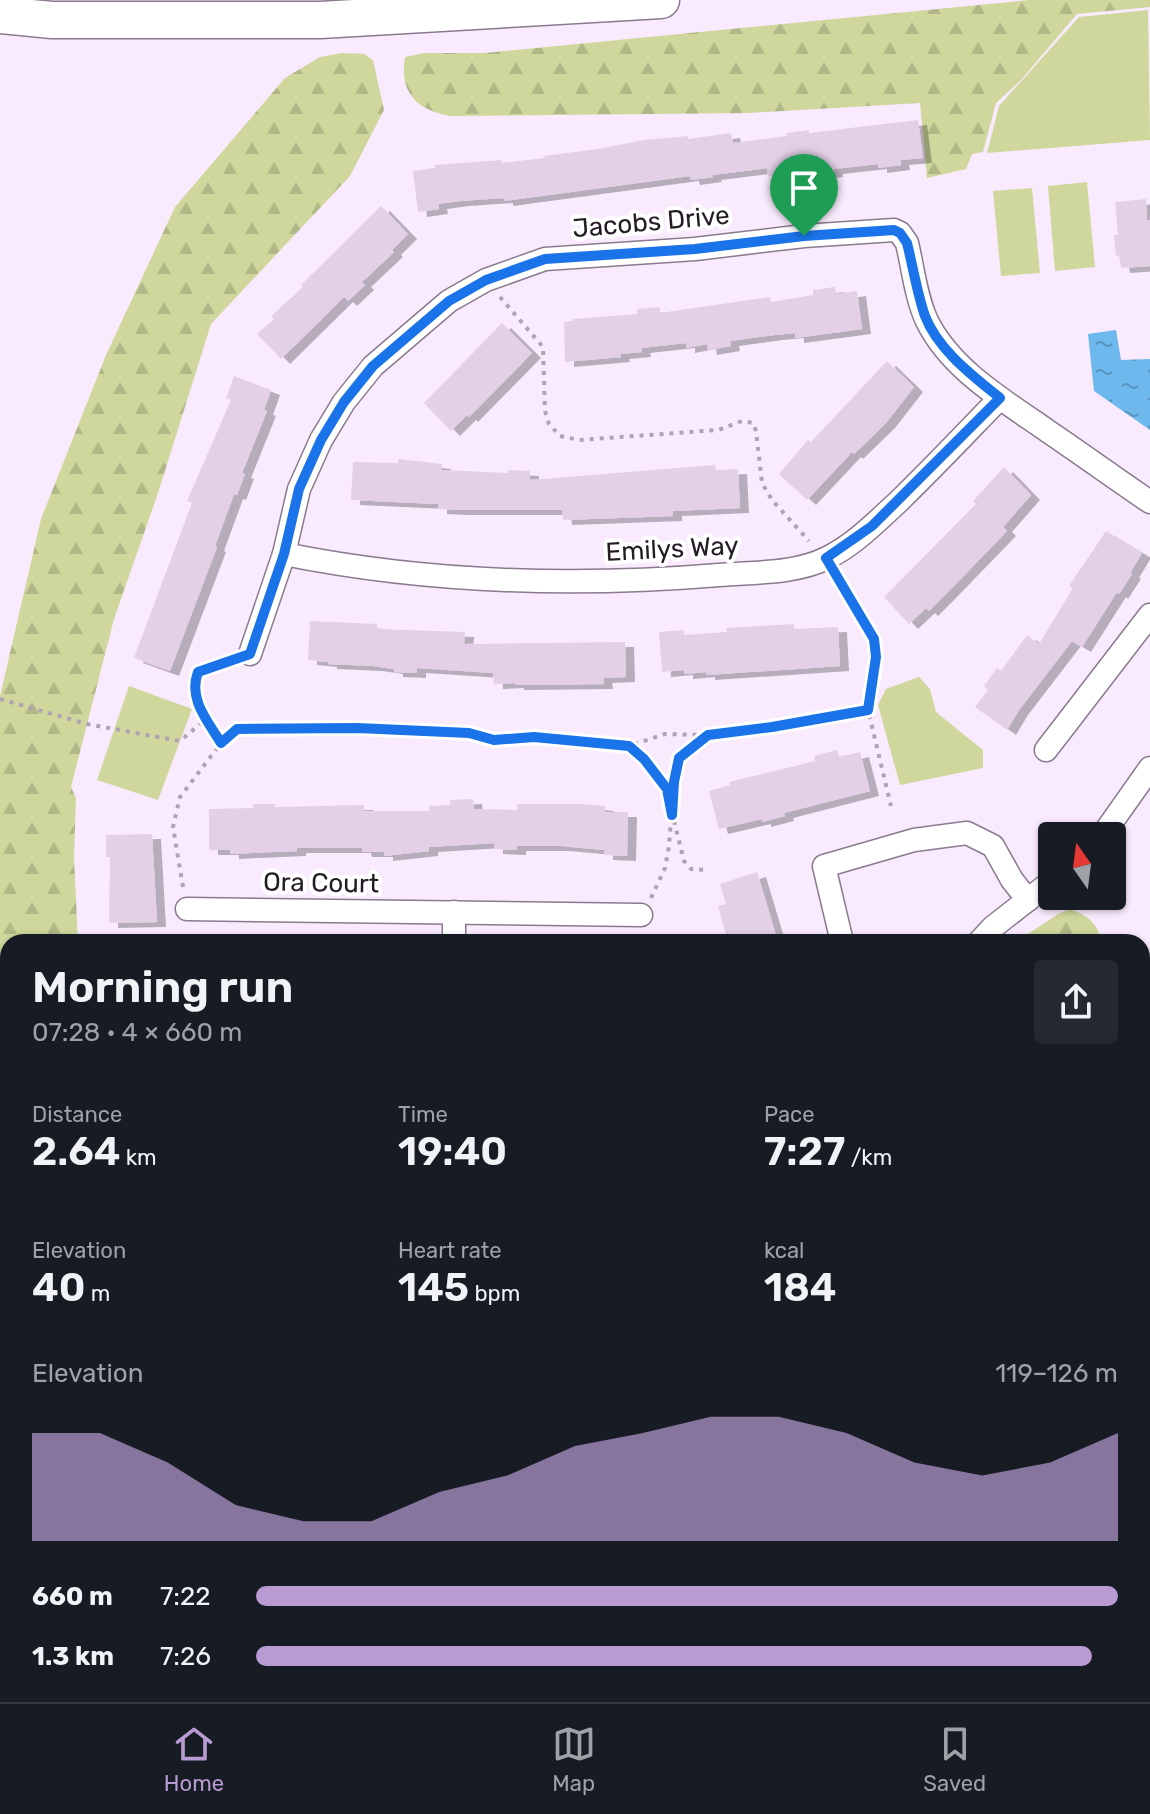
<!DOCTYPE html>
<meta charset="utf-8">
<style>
:root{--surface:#171b24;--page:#242831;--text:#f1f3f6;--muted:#9ea1a6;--line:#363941;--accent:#b89bd2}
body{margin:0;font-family:Rubik,sans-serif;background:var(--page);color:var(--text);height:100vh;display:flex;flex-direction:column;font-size:30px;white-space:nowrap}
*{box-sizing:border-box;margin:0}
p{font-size:26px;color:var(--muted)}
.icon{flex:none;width:44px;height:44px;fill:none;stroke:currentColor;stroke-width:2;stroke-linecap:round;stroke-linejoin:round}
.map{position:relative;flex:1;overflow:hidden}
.drawer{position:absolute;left:0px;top:934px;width:1150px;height:768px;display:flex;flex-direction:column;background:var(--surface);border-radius:24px 24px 0 0;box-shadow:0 2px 6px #0004}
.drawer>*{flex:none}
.needle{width:52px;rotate:346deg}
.buttons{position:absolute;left:1038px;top:822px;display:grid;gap:16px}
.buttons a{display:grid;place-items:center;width:88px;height:88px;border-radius:8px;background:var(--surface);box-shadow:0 2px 6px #0004;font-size:40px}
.pin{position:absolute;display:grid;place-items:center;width:68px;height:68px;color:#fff;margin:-82px -34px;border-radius:50% 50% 50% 0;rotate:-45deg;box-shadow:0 0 8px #0007}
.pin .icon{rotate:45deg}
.round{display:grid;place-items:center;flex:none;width:84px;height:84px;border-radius:8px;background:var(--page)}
.head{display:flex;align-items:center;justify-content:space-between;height:136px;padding:0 32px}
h1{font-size:44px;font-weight:600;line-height:60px}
.metrics{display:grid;grid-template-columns:repeat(3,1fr);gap:12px;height:136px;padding:8px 32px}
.metrics div{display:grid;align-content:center}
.metrics b{font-size:40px;font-weight:600}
.metrics small{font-size:22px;font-weight:400}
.metrics p{font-size:22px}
.chart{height:224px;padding:16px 32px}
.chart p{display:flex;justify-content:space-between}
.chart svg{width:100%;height:144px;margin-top:8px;fill:var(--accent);opacity:.7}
ul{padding:0 32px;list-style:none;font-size:26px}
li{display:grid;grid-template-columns:128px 96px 1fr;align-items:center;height:60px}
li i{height:20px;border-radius:10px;background:var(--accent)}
.menu{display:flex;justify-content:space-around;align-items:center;height:112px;border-top:2px solid var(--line);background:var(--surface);font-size:22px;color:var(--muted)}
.menu a{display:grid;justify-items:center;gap:4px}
.menu .on{color:var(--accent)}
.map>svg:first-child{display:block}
.green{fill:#cfd79d}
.forest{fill:url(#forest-firs)}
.water{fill:url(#water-ripples)}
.building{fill:#e3d0e7;filter:url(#shadow)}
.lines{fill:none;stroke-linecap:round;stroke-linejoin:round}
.service-casing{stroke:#8b7a8e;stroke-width:14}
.minor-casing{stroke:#8b7a8e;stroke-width:25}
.tertiary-casing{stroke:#8b7a8e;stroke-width:31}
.primary-casing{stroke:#8b7a8e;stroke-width:39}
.path{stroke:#afa2b1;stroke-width:4;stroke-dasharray:4 6;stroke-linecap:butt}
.service{stroke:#fff;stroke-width:11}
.minor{stroke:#fff;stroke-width:22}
.tertiary{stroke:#fff;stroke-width:28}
.primary{stroke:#fff;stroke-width:36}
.route-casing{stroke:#fff;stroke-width:16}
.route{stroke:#1a73e8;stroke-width:10}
.labels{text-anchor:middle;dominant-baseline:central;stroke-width:8;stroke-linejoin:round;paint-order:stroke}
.street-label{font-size:26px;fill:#231c24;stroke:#fff}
</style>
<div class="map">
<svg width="1150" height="1702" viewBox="0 0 1150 1702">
<defs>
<pattern id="forest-firs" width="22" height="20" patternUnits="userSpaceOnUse" patternTransform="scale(2)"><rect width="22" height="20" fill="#cfd79d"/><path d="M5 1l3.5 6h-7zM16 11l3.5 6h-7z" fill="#b1b887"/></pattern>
<pattern id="water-ripples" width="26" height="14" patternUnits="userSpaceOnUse" patternTransform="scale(2)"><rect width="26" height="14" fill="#6db8ec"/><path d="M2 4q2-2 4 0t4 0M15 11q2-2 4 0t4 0" fill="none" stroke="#5995bf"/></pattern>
<filter id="shadow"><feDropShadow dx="9" dy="5" stdDeviation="0" flood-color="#0004"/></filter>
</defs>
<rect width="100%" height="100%" fill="#faeafd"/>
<g class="green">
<polygon points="1148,10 1150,140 987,153 999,106 1079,17"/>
<polygon points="1087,182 1095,267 1055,271 1048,186"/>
<polygon points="1032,188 1040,273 1001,276 993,191"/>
<polygon points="919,677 930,689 936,712 983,750 983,768 900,785 878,705 886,689"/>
<polygon points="129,686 192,709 158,800 97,780"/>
</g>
<g class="forest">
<path d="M1030,0H1150V7L1077,14L1021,80L996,103L983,152L972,154L966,169L927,178L920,103L749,113L450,116C416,110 399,92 405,57L424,53H484Z"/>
<polygon points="342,53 364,54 373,60 384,110 350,176 211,324 158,493 114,619 71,787 76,798 74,858 78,942 8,942 8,1001 0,985 0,696 41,519 106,355 175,207 285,78 320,57"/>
<path d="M1070,909C1087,915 1099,924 1101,942H1016L1058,914Z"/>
<polygon points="112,1694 163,1694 164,1702 113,1702"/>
</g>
<polygon class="water" points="1116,330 1121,360 1150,359 1150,430 1094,391 1088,334"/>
<g class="building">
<polygon points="918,120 923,158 900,160 901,165 878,168 878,164 834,169 834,172 812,175 812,171 768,176 767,168 712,175 713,177 691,180 690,176 504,201 504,198 460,201 438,204 439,209 418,212 413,171 435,168 435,165 502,160 502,163 544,158 544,156 598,149 644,140 688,136 688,139 731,133 733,143 787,136 786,133 809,130 809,133"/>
<polygon points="1146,199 1147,220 1150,220 1150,266 1121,268 1119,255 1116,256 1114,235 1118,235 1115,202"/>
<polygon points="381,206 408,234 392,250 394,252 362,282 365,285 348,301 344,297 281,359 257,334 274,319 271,316 303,287 301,285"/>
<polygon points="835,287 836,294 857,291 862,329 795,338 795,333 774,335 730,341 731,346 708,350 707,344 686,348 686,343 641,348 642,352 620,354 621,357 565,362 564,322 573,321 573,319 637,314 637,309 660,307 660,313 770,297 771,302 813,295 813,290"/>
<polygon points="502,323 532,353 469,417 467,415 451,431 424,403"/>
<polygon points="887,361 914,387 886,423 854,454 852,452 807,500 779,474 808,440 811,442"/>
<polygon points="234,376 271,390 264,410 267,411 242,473 245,474 237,495 234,494 215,546 217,547 170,671 134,658 192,503 187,501 231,400 226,398"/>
<polygon points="398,459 442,464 442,470 508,473 508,470 530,471 530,480 715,465 716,470 738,469 740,508 673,511 673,516 563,520 562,510 460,510 438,509 438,504 351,500 353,462 398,463"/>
<polygon points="1004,467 1031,495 1003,527 1007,531 945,595 929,611 926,608 909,624 884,597 976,504 973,501"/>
<polygon points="1106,531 1142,553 1130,573 1132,574 1119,594 1117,592 1082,647 1072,641 1019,710 1007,730 975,707 988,690 984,686 997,668 1001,671 1027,635 1039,644 1073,588 1069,586"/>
<polygon points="310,621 377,624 377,629 465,632 464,644 625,642 626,677 603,678 604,684 515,685 515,683 494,684 493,673 417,668 417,673 394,672 394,669 373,666 328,664 328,662 308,660"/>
<polygon points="794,624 794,629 838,627 840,666 706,675 706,672 684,674 684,670 662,672 659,632 683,630 684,635 727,632 726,628"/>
<polygon points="837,750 839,757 860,752 870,791 784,813 785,816 762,822 762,819 719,829 709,791 730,785 729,782 815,761 814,756"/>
<polygon points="473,799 474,809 517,810 517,804 583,804 605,806 605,812 628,812 627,856 604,855 604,850 561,846 517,846 517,850 494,849 494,843 429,847 429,851 384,856 384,852 363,852 362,848 297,848 297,851 230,854 230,850 209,850 209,809 253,808 253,804 275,804 275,807 364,805 364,811 429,811 429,806 450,805 450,800"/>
<polygon points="152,834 157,922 109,923 110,857 106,857 106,835"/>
<polygon points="757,872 778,942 728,942 718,906 726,904 720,884"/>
</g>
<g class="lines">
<defs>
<g id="service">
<polyline points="295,1694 295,1702"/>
<polyline points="347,1694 347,1702"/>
</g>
<g id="minor">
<path d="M284,554C428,583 574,587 719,575C754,572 795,574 827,558C854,545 876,522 898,502C933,468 966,433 1000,398"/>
<path d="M250,654L284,554L299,489L321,440L344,402L373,366L449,301L486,280L545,259L695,249L804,236L894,230L900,233L907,243C913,268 916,298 927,321C951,370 1005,401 1049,432C1083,455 1116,479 1150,502"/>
<polyline points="1046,750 1150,615"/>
<polyline points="1102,836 1150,768"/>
<polyline points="187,909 641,915"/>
<polyline points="454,942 454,912"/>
<polyline points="842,942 824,866 914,840 967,833 993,846 1012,880 1028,900"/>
<polyline points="979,942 993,927 1052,881"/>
<path d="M1147,1147C1146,1128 1139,1097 1150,1080"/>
</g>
<g id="tertiary">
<polyline points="0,1125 8,1125"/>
<polyline points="1147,1147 1150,1323"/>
<polyline points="0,1153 8,1153"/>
</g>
<polyline id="primary" points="0,15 52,20 320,20 661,0"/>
</defs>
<use href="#service" class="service-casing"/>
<use href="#minor" class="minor-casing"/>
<use href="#tertiary" class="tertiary-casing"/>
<use href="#primary" class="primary-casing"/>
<g class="path">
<polyline points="500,297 543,347 545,411 549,424 560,436 579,440 718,430 742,421 753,423 756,431 762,483 772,500 809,541"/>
<polyline points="837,576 874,639 876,657 868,710 891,806"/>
<polyline points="0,699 87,724 180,741 206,719"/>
<path d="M220,742C206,719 187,700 198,672L229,661"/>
<polyline points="629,746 667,789 670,805"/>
<polyline points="674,821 684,861 691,869 707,870"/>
<polyline points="183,887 173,827 180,797 221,743 237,729 300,727 428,729 469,733 494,740 534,737 629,746 665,734 708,735 772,727 868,710"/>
<polyline points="651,898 665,868 669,846 674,782 679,758 706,736"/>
</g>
<use href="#service" class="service"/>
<use href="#minor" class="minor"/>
<use href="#tertiary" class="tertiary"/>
<use href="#primary" class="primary"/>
</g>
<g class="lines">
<defs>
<path id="route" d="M894,230L900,233L907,243C913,267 917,293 925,316C938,350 973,376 1000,398L872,526L826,558L874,639L876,657L868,710L772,727L708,735L679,758L674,782L672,815L667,789L644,759L629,746L534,737L494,740L469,733L357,728L237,729L221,743C207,720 188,699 198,672L250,654L284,554L299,489L321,440L344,402L373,366L449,301L486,280L545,259L695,249L804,236Z"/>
</defs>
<use href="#route" class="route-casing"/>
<use href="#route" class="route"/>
</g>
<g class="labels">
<g class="street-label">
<text transform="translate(651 222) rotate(-5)">Jacobs Drive</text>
<text transform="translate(672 549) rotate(-3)">Emilys Way</text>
<text transform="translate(321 883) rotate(1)">Ora Court</text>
</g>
</g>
</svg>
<div class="buttons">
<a><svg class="needle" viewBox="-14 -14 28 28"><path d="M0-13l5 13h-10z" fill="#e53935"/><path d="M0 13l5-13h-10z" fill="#9ea1a6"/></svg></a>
</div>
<div class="pin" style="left:804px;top:236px;background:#1e9e55"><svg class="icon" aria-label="arrive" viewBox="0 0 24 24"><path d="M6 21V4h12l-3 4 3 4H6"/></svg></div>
<section class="drawer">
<div class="head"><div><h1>Morning run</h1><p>07:28 · 4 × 660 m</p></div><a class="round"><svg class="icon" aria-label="share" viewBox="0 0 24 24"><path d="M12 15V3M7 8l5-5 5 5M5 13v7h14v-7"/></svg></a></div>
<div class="metrics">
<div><p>Distance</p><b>2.64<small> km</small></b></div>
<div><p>Time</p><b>19:40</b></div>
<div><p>Pace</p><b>7:27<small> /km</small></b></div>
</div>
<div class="metrics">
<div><p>Elevation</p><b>40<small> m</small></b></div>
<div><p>Heart rate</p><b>145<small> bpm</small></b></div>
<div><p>kcal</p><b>184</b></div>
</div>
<div class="chart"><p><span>Elevation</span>119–126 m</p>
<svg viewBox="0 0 160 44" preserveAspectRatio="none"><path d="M0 44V11L10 11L20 20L30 33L40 38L50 38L60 29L70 24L80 15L90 11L100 6L110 6L120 11L130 20L140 24L150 20L160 11V44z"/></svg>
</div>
<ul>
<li><b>660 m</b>7:22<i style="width:100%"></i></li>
<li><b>1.3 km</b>7:26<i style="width:97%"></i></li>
</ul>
</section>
</div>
<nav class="menu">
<a class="on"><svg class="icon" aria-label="home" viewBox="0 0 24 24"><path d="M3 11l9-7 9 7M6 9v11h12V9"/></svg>Home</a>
<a><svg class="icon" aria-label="map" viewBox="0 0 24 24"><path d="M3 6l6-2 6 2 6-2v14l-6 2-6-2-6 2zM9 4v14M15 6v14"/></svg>Map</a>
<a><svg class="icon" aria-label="saved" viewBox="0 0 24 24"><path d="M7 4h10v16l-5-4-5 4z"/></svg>Saved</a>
</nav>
